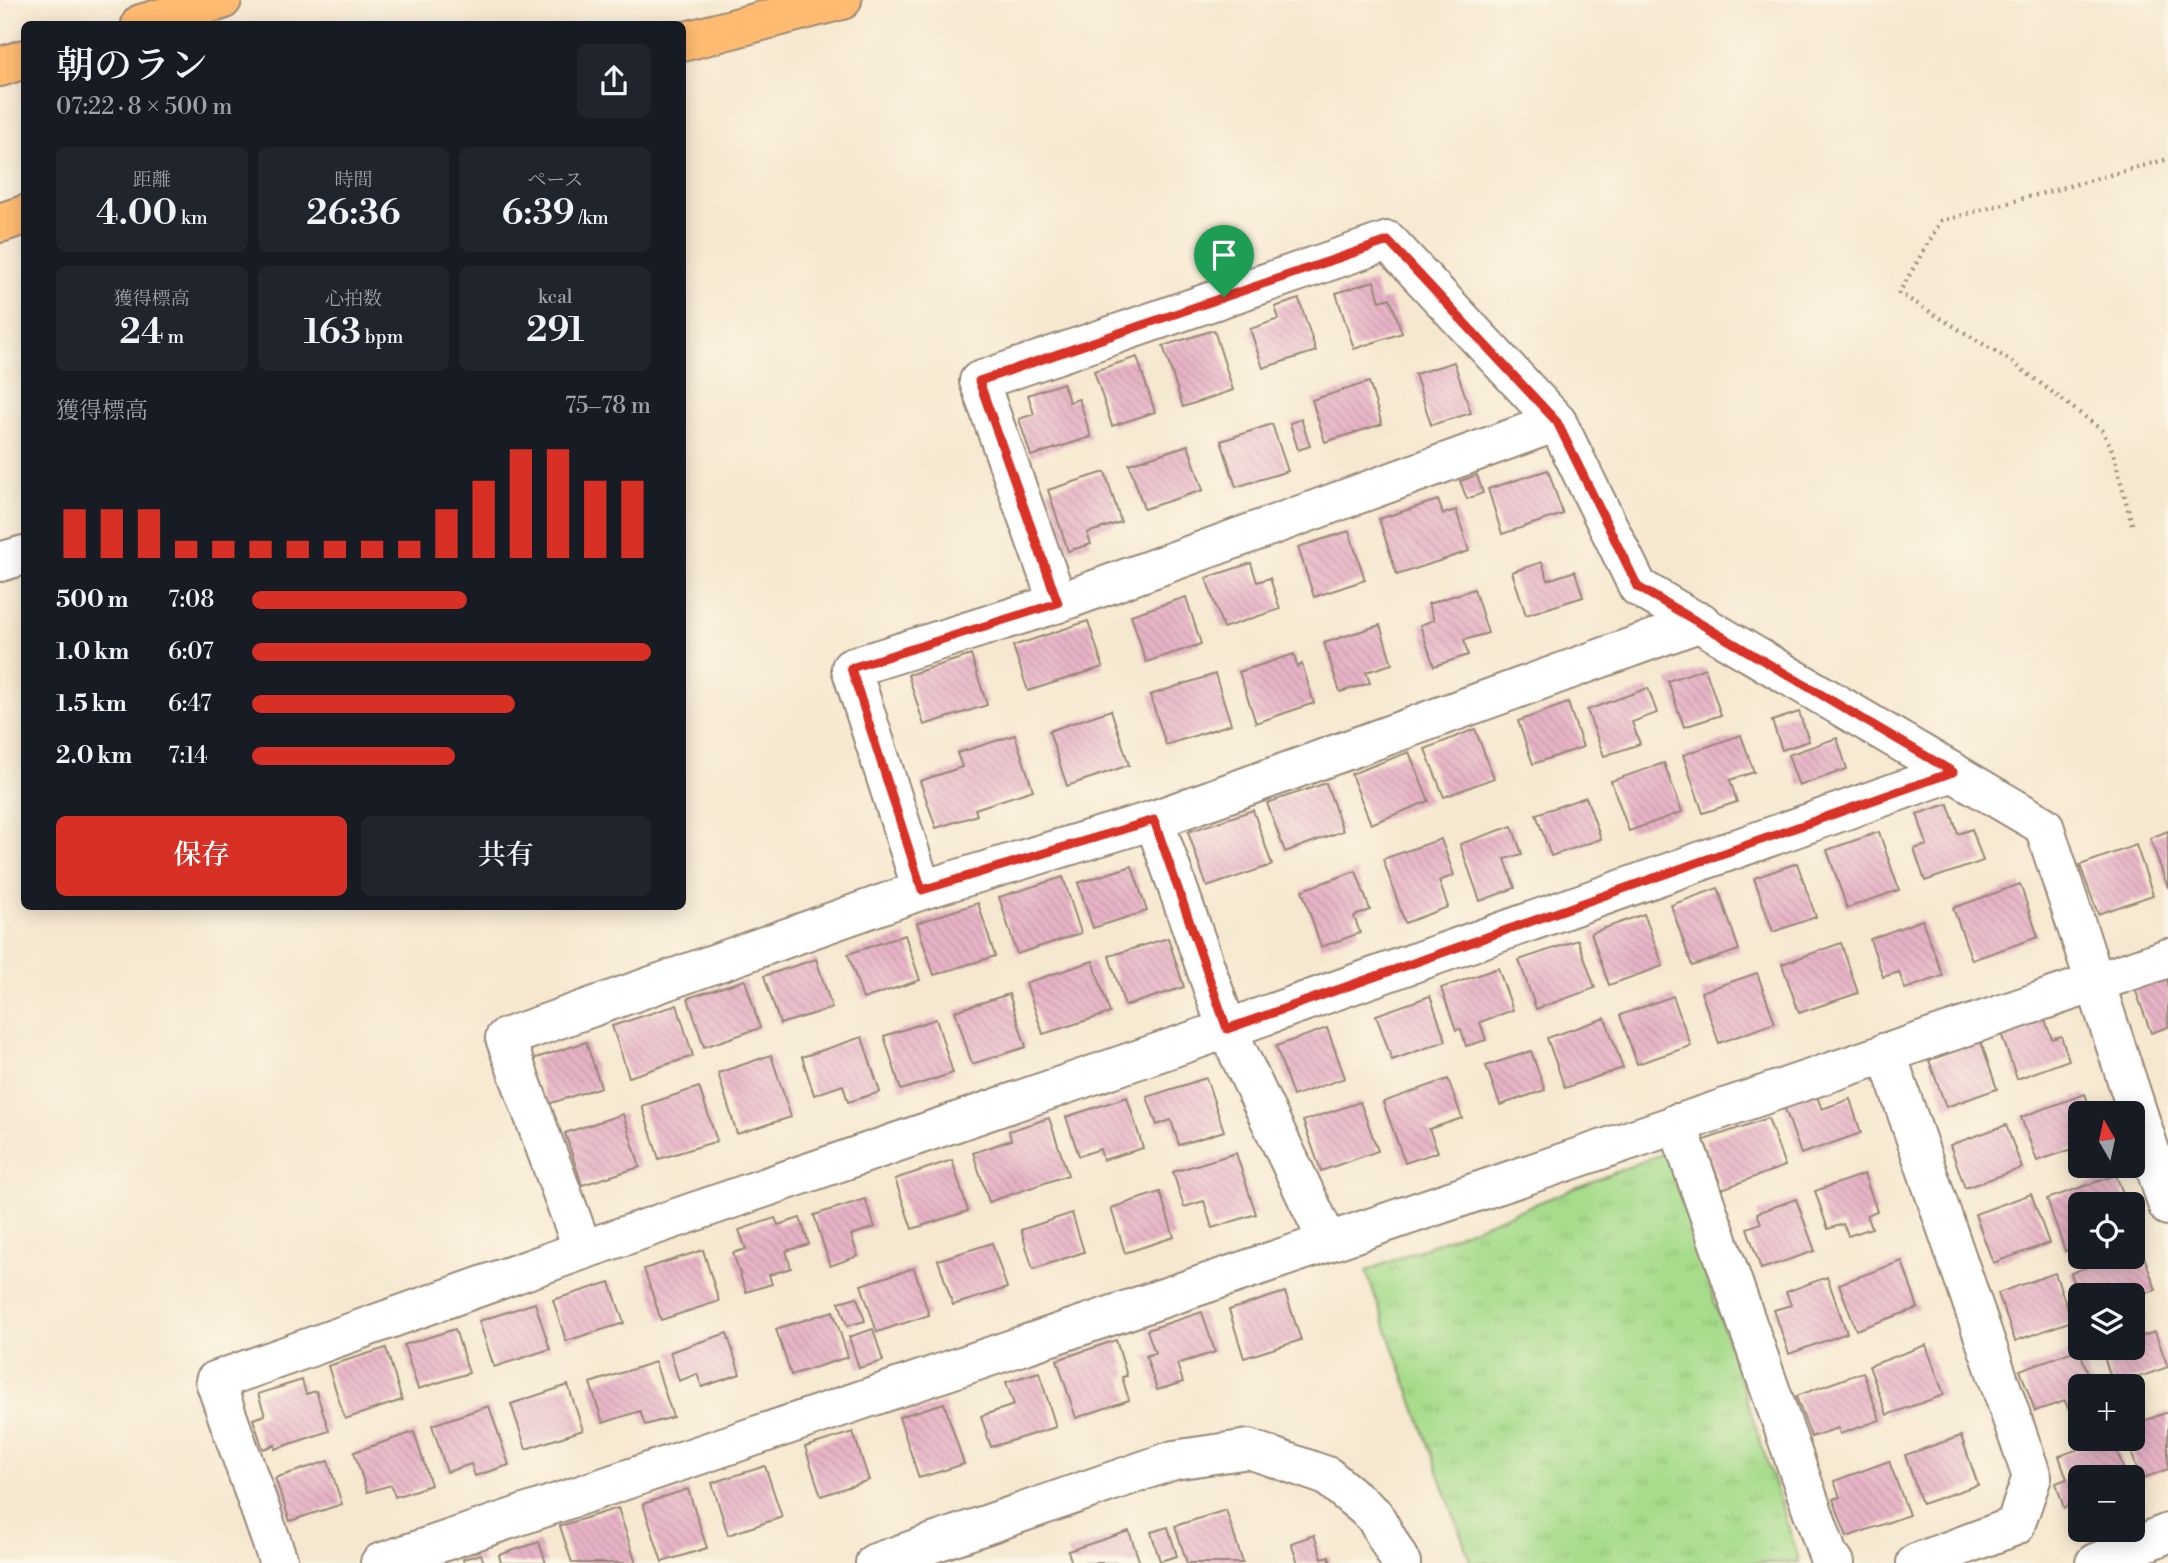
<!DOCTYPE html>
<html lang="ja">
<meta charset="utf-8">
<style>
:root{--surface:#171b24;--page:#20242c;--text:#f1f3f6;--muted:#9ea1a6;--accent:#d93025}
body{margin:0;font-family:"Libre Bodoni","Noto Serif JP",serif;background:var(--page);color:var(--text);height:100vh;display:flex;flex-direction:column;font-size:26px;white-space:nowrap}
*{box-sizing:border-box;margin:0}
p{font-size:23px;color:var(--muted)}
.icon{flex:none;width:38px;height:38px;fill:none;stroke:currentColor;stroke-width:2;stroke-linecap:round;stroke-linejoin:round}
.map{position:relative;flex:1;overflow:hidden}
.panel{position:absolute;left:21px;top:21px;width:665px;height:889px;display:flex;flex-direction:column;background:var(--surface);border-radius:10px;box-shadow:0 4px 18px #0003}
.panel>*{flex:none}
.needle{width:46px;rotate:351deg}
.tools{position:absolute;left:2068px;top:1101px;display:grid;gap:14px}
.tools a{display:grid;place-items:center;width:77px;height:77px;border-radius:10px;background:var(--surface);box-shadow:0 4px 18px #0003;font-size:35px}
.pin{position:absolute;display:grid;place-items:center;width:60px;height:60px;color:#fff;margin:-72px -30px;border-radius:50% 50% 50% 0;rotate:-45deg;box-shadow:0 0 7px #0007}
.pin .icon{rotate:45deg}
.round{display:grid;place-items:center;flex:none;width:74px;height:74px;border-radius:10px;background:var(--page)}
.headline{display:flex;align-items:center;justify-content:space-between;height:119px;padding:0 35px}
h1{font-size:38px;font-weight:600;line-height:52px}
.stats{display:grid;grid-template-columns:repeat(3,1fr);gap:10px;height:119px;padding:7px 35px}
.stats div{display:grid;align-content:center;border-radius:10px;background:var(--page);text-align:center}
.stats b{font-size:35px;font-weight:600}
.stats small{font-size:19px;font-weight:400}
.stats p{font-size:19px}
.chart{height:196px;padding:14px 35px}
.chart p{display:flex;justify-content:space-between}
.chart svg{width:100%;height:126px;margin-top:7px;stroke:var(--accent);stroke-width:6}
.action{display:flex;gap:14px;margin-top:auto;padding:14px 35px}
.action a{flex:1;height:80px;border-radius:10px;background:var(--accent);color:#fff;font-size:28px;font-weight:600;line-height:80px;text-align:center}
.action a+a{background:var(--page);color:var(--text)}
ul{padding:0 35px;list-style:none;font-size:23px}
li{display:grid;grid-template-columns:112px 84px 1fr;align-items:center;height:52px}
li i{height:18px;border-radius:9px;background:var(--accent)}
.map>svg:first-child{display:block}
.park{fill:url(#park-tufts);stroke:#718355;stroke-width:2}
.building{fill:url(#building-back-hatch)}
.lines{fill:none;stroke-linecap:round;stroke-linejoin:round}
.minor-casing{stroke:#988977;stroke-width:42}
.tertiary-casing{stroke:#988977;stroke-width:42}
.motorway-casing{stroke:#988977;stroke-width:42}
.path{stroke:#988977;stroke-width:4.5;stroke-dasharray:2 5;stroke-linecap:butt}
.minor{stroke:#fff;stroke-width:38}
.tertiary{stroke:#fff;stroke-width:38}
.motorway{stroke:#ffbb71;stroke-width:38}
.route-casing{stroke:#fff;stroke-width:14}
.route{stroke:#d93025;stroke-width:9}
</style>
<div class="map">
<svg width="2168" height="1563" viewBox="0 0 2168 1563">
<defs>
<pattern id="park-tufts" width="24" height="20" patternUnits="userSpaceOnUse" patternTransform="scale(1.75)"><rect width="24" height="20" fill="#a7dc8c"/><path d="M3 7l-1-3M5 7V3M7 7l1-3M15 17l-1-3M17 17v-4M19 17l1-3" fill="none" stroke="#91bd78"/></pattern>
<pattern id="building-back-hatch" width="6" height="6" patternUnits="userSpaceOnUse" patternTransform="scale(1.75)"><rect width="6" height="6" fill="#e7b3c6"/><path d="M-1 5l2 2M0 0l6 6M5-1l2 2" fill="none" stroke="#c79aaa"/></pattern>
</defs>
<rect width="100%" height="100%" fill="#fcf5e5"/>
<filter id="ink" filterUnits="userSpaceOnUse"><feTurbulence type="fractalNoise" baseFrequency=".0143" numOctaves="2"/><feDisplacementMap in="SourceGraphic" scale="14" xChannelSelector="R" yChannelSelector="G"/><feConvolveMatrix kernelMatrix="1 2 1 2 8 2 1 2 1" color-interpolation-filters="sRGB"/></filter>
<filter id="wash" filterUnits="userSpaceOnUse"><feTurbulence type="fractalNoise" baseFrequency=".00686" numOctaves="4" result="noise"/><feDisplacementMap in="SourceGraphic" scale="28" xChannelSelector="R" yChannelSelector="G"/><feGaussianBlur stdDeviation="1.57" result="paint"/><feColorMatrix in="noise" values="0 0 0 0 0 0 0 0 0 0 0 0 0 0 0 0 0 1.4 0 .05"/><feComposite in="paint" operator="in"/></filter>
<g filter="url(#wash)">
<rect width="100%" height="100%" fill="#f6e8d0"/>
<polygon class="park" points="1666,1152 1800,1563 1471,1563 1366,1271"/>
<g id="blocks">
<g class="building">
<polygon points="1374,281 1380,301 1390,298 1402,333 1354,349 1336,293"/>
<polygon points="1299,299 1316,351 1263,368 1250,329 1279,319 1275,307"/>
<polygon points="1214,330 1233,390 1183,407 1163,346"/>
<polygon points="1137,357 1155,412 1112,426 1094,371"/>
<polygon points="1454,362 1471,413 1431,425 1415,374"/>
<polygon points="1369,382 1382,424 1325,442 1312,400"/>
<polygon points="1063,383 1069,402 1079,399 1091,437 1031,456 1019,419 1034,414 1028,395"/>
<polygon points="1301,419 1310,446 1298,450 1290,423"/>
<polygon points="1272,424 1288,471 1236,487 1221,441"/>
<polygon points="1188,445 1203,490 1144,509 1129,464"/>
<polygon points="1548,470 1563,514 1502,534 1488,489"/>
<polygon points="1105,472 1121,522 1087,533 1091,544 1068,551 1048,490"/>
<polygon points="1477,475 1483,493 1467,499 1460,481"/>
<polygon points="1438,500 1443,514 1456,510 1469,551 1397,575 1379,519"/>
<polygon points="1349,531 1365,580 1314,597 1298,547"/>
<polygon points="1542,562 1548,580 1575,571 1583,597 1526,615 1512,572"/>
<polygon points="1251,563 1257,582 1270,578 1280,609 1223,628 1206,578"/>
<polygon points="1474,589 1488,633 1464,640 1468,655 1434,666 1420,625 1434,620 1428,604"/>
<polygon points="1186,597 1201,644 1146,662 1131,615"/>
<polygon points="1088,621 1103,667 1028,691 1013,646"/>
<polygon points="1380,625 1392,664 1366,672 1370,683 1340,692 1324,643"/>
<polygon points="1294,654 1297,667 1302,664 1314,703 1256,723 1239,672"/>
<polygon points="971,655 987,705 924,725 908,675"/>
<polygon points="1705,668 1721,715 1684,727 1668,681"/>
<polygon points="1215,674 1231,724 1166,745 1150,695"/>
<polygon points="1648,688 1657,713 1632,722 1640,744 1604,756 1587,710"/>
<polygon points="1568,703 1583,747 1533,764 1518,721"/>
<polygon points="1111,710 1129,765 1067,786 1049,731"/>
<polygon points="1799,712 1809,741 1782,750 1772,721"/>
<polygon points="1475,729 1494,778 1444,797 1425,749"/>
<polygon points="1015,735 1033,790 975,809 977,815 936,828 920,781 962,767 957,753"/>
<polygon points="1741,735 1754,772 1730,780 1737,802 1703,813 1683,755"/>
<polygon points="1837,738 1847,769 1799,786 1788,755"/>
<polygon points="1409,752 1429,801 1371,824 1351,774"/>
<polygon points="1664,763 1682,812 1629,831 1611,781"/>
<polygon points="1326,783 1343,831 1285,852 1267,803"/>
<polygon points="1586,797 1601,839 1551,856 1536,814"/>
<polygon points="1948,804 1958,834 1972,829 1983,861 1925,881 1914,849 1927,845 1917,814"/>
<polygon points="1253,810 1272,865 1207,887 1188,832"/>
<polygon points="1512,826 1522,854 1505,859 1515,888 1480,901 1460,844"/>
<polygon points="2168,831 2168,888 2150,838"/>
<polygon points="1879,832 1899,890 1847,908 1827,850"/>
<polygon points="1441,839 1454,875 1439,881 1448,907 1405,923 1383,859"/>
<polygon points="2136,845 2153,895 2098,914 2080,865"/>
<polygon points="1797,863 1816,917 1773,932 1754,878"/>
<polygon points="1132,866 1147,911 1093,928 1078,883"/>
<polygon points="1356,871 1370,910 1354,916 1360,933 1321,947 1302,890"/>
<polygon points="1063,877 1081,933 1017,954 999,897"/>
<polygon points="2020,884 2038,937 1972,960 1953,908"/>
<polygon points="1718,888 1739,950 1692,966 1671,905"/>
<polygon points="978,903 995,956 934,975 917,923"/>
<polygon points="1644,914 1663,966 1609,985 1591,933"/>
<polygon points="1922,920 1943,976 1905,989 1899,972 1883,977 1870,939"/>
<polygon points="905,935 920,980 863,999 848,954"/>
<polygon points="1168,938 1184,987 1125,1006 1109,956"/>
<polygon points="1578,940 1595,988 1536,1009 1519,960"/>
<polygon points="1841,943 1858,993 1799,1013 1782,964"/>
<polygon points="816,959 832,1008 780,1024 764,976"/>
<polygon points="1093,961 1110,1013 1043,1034 1026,983"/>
<polygon points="1498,968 1513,1010 1480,1022 1486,1040 1466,1046 1461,1029 1456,1030 1441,988"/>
<polygon points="1757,973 1775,1023 1719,1043 1701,992"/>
<polygon points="2168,974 2168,1027 2151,1033 2134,986"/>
<polygon points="745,980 760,1028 704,1047 688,998"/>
<polygon points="1009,994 1026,1047 972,1064 955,1011"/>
<polygon points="1430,996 1446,1041 1392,1060 1376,1015"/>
<polygon points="1673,996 1691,1046 1637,1064 1620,1015"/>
<polygon points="677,1005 693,1056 629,1077 612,1026"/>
<polygon points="1605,1018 1623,1068 1565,1088 1547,1038"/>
<polygon points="2044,1018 2052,1039 2061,1036 2069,1060 2017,1079 2001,1033"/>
<polygon points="936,1019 953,1073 901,1090 884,1036"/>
<polygon points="1327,1028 1345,1078 1293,1096 1276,1046"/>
<polygon points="862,1037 880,1092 848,1102 843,1085 814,1095 802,1057"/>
<polygon points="586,1042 601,1087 548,1104 533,1059"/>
<polygon points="1981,1042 1997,1089 1946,1107 1929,1060"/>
<polygon points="1531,1051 1545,1090 1500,1105 1486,1066"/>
<polygon points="771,1055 791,1117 737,1134 718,1073"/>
<polygon points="1206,1078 1224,1131 1179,1145 1171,1120 1157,1125 1147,1097"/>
<polygon points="1448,1079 1462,1118 1429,1129 1438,1152 1405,1163 1383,1102"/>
<polygon points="699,1087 717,1141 659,1159 642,1106"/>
<polygon points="1815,1092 1822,1109 1850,1099 1861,1133 1801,1154 1783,1103"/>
<polygon points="2085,1094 2092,1113 2081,1113 2081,1146 2037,1161 2021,1117"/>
<polygon points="1127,1097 1143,1148 1103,1160 1100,1149 1079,1156 1066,1117"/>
<polygon points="1360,1102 1378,1151 1321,1171 1303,1121"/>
<polygon points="623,1114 640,1167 582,1185 565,1133"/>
<polygon points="1049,1118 1068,1175 989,1202 973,1153 1011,1140 1009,1131"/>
<polygon points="1768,1118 1785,1166 1722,1189 1704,1140"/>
<polygon points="2006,1125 2022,1168 1965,1188 1950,1145"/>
<polygon points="1236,1153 1256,1214 1212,1228 1204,1201 1184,1207 1173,1172"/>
<polygon points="952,1160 968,1211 912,1229 895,1179"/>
<polygon points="1864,1174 1877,1211 1867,1215 1872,1228 1848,1236 1843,1224 1828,1229 1815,1191"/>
<polygon points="2116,1175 2127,1204 2081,1204 2081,1245 2065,1251 2047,1199"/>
<polygon points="1160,1192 1174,1237 1125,1253 1111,1208"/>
<polygon points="2031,1194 2049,1243 1993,1263 1975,1214"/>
<polygon points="865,1199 875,1227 851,1235 858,1256 830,1266 814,1215"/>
<polygon points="1796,1199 1815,1251 1761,1269 1747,1228 1761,1223 1757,1213"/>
<polygon points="1072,1213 1084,1252 1033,1269 1021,1230"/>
<polygon points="775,1218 778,1225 800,1218 809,1244 786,1251 791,1268 769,1275 772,1284 746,1292 733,1253 746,1249 739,1230"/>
<polygon points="992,1243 1007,1288 953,1305 938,1260"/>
<polygon points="2141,1248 2156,1290 2133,1298 2133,1295 2081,1295 2080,1300 2071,1273 2117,1256 2133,1256 2133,1250"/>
<polygon points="703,1250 719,1301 661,1320 644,1269"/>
<polygon points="1902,1261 1918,1308 1856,1330 1839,1284"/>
<polygon points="914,1268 929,1315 877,1332 861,1285"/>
<polygon points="2055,1273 2072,1321 2015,1341 1998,1293"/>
<polygon points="1827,1277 1847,1333 1789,1354 1774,1310 1791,1305 1786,1292"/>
<polygon points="610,1282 624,1323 566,1341 553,1300"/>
<polygon points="1285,1292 1301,1340 1244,1358 1229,1310"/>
<polygon points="857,1297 865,1321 847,1326 839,1302"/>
<polygon points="535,1303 550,1349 494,1367 479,1321"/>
<polygon points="833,1311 848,1357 791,1375 776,1329"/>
<polygon points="1202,1312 1215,1352 1177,1364 1183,1382 1157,1390 1146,1356 1155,1353 1147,1330"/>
<polygon points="455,1329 469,1373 418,1389 404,1345"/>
<polygon points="873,1329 883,1361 859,1368 849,1337"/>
<polygon points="2155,1332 2168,1367 2114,1386 2102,1351 2133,1348 2133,1339"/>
<polygon points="727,1333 740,1374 702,1387 697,1374 679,1381 670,1352"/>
<polygon points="1116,1340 1127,1376 1122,1377 1129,1400 1076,1418 1057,1360"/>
<polygon points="1926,1345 1944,1395 1887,1415 1869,1366"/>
<polygon points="386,1348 402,1400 345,1419 328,1366"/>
<polygon points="2079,1349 2093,1386 2081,1386 2081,1406 2069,1410 2065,1401 2035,1411 2020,1370"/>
<polygon points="655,1362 673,1417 645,1425 640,1411 603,1423 590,1383"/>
<polygon points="1039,1372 1056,1427 991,1447 981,1416 1014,1405 1006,1382"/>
<polygon points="1863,1372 1880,1420 1840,1434 1838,1428 1811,1437 1796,1396"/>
<polygon points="302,1380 306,1394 316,1391 329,1431 275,1449 275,1445 263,1449 253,1419 265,1415 258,1394"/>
<polygon points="568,1385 583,1430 526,1449 511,1404"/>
<polygon points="944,1403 964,1464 919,1478 899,1417"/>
<polygon points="489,1406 509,1465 475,1476 471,1464 447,1472 432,1425"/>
<polygon points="2168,1412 2168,1469 2141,1479 2126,1438 2133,1438 2133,1425"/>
<polygon points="414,1432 431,1485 395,1497 391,1485 367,1492 354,1452"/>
<polygon points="853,1432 869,1480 821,1496 805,1447"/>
<polygon points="1961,1436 1978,1485 1922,1504 1905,1455"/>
<polygon points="2109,1438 2113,1438 2126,1477 2081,1477 2081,1502 2064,1508 2056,1483 2067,1479 2059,1456"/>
<polygon points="328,1461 342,1504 290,1521 275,1478"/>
<polygon points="1889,1461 1909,1515 1847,1537 1833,1499 1840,1497 1834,1481"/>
<polygon points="765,1466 782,1517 728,1535 712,1483"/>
<polygon points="688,1489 707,1548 662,1562 643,1504"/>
<polygon points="618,1508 636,1563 572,1563 560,1526"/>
<polygon points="1226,1510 1243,1563 1187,1563 1175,1526"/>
<polygon points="1168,1527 1177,1556 1160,1561 1151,1532"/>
<polygon points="1129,1531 1140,1563 1072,1563 1068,1551"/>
<polygon points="1314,1535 1322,1558 1329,1556 1331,1563 1298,1563 1291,1543"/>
<polygon points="539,1542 546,1563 501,1563 499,1555"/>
<polygon points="481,1554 484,1563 464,1563 463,1559"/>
</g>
</g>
</g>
<g filter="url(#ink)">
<use href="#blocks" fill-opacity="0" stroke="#988977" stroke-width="2"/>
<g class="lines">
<defs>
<g id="minor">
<polyline points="1058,603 1557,422"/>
<polyline points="1154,820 1227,1029 1327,1240"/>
<polyline points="922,890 1154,820 1701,622"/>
<polyline points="1886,1052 2032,1477 2015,1526 1916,1563"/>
<polyline points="1677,1123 1829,1558 1835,1563"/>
<polyline points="583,1250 1227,1029 1953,772"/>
<polyline points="279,1563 215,1381 583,1250 505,1038 922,890 851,668 1058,603 979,381 1388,241 1557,422 1638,587 2044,826 2168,1206"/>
<polyline points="380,1563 2168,958"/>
<polyline points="2095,1563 2168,1533"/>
</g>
<g id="tertiary">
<polyline points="0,562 24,555"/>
<polyline points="875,1563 1174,1460 1249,1449 1327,1476 1374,1515 1401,1563"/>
</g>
<g id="motorway">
<polyline points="141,24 222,0"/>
<polyline points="682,42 842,0"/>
<polyline points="0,67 24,59"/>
<polyline points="0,223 24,215"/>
</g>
</defs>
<use href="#minor" class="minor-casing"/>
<use href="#tertiary" class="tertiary-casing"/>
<use href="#motorway" class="motorway-casing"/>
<polyline class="path" points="2132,524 2113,452 2102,430 2011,361 1899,293 1941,221 2168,159"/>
<use href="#minor" class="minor"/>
<use href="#tertiary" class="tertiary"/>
<use href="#motorway" class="motorway"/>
</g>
</g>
<g class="lines" filter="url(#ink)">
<defs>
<polygon id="route" points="1388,241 1557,422 1638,587 1953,772 1227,1029 1154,820 922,890 851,668 1058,603 979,381"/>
</defs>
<use href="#route" class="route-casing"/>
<use href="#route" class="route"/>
</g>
</svg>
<div class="tools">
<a><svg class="needle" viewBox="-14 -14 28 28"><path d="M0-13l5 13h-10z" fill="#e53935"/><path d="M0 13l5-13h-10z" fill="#9ea1a6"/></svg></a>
<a><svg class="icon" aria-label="locate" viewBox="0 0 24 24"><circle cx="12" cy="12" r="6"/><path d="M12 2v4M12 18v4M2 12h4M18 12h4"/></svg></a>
<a><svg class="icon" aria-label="layers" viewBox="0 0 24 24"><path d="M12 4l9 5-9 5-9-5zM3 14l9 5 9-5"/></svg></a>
<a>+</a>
<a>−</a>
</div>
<div class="pin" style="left:1224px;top:297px;background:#1e9e55"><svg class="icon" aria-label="arrive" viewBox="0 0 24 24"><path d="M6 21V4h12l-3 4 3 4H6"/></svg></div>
<section class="panel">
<div class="headline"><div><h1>朝のラン</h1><p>07:22 · 8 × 500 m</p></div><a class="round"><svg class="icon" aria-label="share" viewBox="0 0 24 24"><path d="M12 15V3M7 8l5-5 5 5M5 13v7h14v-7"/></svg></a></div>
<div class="stats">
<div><p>距離</p><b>4.00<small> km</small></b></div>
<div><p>時間</p><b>26:36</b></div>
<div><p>ペース</p><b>6:39<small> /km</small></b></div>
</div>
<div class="stats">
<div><p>獲得標高</p><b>24<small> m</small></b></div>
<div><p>心拍数</p><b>163<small> bpm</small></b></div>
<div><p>kcal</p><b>291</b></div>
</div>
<div class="chart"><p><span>獲得標高</span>75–78 m</p>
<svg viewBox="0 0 160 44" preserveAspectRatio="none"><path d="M5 44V27M15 44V27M25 44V27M35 44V38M45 44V38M55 44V38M65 44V38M75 44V38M85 44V38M95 44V38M105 44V27M115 44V17M125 44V6M135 44V6M145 44V17M155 44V17"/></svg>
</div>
<ul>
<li><b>500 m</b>7:08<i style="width:54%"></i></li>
<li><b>1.0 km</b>6:07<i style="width:100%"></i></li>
<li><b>1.5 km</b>6:47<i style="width:66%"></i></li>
<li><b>2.0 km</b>7:14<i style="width:51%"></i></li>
</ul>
<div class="action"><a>保存</a><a>共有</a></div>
</section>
</div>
